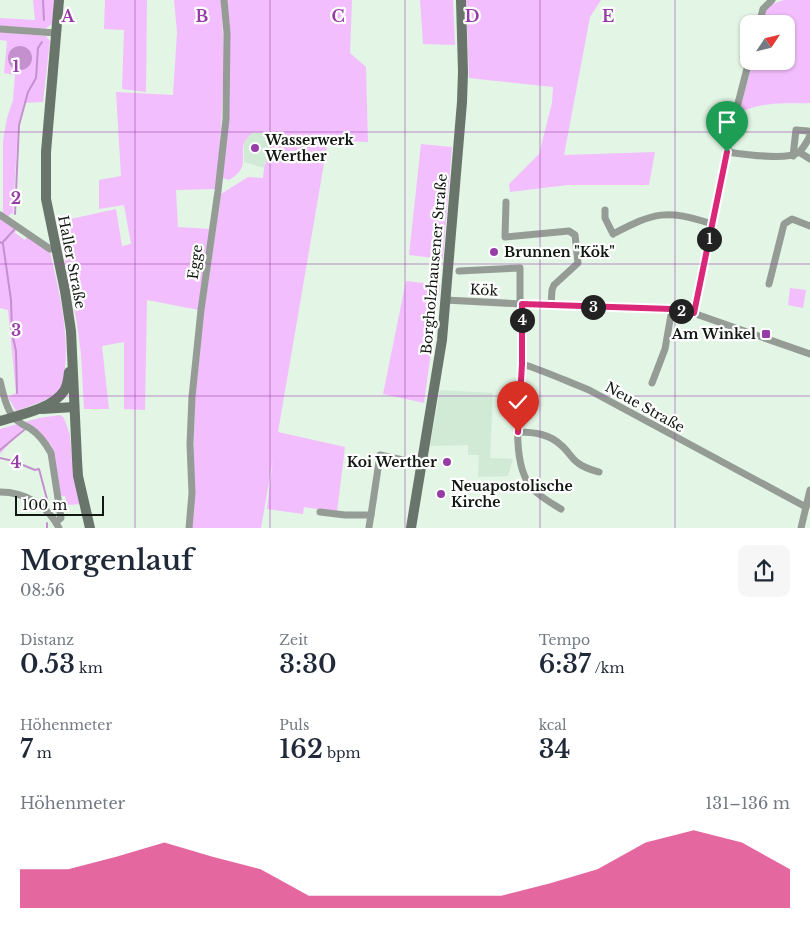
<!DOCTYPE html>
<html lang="de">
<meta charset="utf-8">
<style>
:root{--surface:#fff;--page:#f6f6f7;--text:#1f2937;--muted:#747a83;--accent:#db2777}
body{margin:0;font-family:"Libre Baskerville",serif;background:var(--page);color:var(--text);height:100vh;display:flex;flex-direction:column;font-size:19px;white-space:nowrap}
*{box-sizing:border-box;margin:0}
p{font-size:16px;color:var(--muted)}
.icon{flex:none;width:28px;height:28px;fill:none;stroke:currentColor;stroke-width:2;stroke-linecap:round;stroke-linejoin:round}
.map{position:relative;height:528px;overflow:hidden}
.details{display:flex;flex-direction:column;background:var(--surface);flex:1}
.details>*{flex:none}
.needle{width:32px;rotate:55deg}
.buttons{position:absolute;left:740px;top:15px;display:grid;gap:10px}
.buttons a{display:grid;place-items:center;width:55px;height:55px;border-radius:10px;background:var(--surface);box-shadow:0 1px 4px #0004;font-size:25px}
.scale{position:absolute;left:15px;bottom:12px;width:89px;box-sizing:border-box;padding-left:5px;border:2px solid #111812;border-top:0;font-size:14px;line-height:18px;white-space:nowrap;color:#111812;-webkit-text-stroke:4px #fff;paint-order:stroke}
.pin{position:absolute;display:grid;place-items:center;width:42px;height:42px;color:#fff;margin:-51px -21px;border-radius:50% 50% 50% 0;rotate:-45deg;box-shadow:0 0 5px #0007}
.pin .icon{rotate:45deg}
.km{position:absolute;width:25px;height:25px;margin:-12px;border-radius:50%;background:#222;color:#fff;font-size:14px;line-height:25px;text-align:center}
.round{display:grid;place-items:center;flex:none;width:52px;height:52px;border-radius:10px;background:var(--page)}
.head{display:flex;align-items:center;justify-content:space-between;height:85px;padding:0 20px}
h1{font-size:28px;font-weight:600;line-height:38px}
.figures{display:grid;grid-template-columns:repeat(3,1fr);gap:8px;height:85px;padding:5px 20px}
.figures div{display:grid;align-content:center}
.figures b{font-size:25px;font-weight:600}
.figures small{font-size:14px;font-weight:400}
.figures p{font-size:14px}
.chart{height:140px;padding:10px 20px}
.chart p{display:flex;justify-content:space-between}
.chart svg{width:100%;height:90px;margin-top:5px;fill:var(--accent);opacity:.7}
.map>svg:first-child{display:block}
.built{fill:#d1ead5}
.green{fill:#f3befd}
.water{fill:#c490ce}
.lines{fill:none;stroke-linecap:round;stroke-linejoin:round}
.stream{stroke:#c490ce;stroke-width:2}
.street{stroke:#949c95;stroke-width:7}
.secondary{stroke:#69746b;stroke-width:10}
.route-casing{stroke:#fff;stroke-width:10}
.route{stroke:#db2777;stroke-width:6}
.grid{fill:none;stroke:#963ca7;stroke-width:1;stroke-opacity:0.55}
.poi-dot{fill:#963ca7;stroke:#fff;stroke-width:2}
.labels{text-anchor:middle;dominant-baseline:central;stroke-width:4.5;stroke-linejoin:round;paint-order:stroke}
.poi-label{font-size:14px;font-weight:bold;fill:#111812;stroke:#fff;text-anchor:start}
.street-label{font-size:14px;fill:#111812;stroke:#fff}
.grid-label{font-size:16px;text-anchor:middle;font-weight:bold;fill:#963ca7;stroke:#fff;stroke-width:4.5;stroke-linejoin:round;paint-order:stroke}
</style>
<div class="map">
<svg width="810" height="528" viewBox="0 0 810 528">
<rect width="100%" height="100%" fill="#e3f5e5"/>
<g class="built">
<polygon points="254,132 262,133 271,147 264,168 244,162 244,142 247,136"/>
<polygon points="440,390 493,393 490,458 513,459 508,476 478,477 479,455 468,455 468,445 430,446"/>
</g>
<g class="green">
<polygon points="33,0 54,0 52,24 45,29 0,26 0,18 35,20"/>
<polygon points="105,0 147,0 146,92 122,89 124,30 104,29"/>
<path d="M174,0H221C226,64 222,126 216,189L176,190L178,227L210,229L199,310L147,300L145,410L124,409V342L102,346L109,409H84L81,354L77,324L57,222L116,209L122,246L131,244L124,205L99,209V180L121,176L116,92L173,95L177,32Z"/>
<path d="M226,0H352L350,53L366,67L368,142L328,140L278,432L345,447L337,512L304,507L303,514L267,509L273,459L261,528H192L195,397L204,311L221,194L248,177L263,178L264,168L271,147L262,133L254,132C230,147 257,165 229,180L222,178Z"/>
<polygon points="420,0 453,0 455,45 423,44"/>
<polygon points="466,0 601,0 590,17 564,155 655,152 649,185 568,185 510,192 509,184 539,154 552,103 553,87 469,78"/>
<path d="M784,0H810V103C786,104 761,101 739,113L753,61H786V24H762C765,6 767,6 784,0Z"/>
<polygon points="0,32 46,36 50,41 43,102 24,103 18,125 13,213 9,215 9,219 3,214 3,141 7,118 13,100 15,75 4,73 7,41 0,40"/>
<polygon points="421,144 452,147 443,259 409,255"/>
<path d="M0,217L16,229L15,233L25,240L27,237L50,252C59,291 69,330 65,370C65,375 65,381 63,385C54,400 31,405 16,411L8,397L16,393L8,310L0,308Z"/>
<polygon points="406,281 440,285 424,403 383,394"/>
<polygon points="790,288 806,290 803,308 788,305"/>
<polygon points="60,415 64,418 70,435 72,462 80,504 67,505 65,496 61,496 51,445 39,432 26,425 0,454 0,429 39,418"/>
</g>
<circle class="water" cx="20" cy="58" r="12"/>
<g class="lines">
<g class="stream">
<polyline points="43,0 44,20"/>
<polyline points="15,214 19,125 28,92 36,78 38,48 42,42"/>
<polyline points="0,242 3,244 11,300 12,333 16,351 17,393"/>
<polyline points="2,243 14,230"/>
<polyline points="0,450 24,430"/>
<polyline points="0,458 13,461 35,470 39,469 48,503"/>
<polyline points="47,528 47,523"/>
</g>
<g class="street">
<polyline points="759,24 763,9 772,0"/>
<polyline points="0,29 56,33"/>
<path d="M727,152C742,154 788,161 799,152C804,148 807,141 810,136"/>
<polyline points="799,152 810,159"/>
<polyline points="793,156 796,130 808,131 810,134"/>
<polyline points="506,202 505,237 569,231 575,235 578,263 554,285 552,290 551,305"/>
<path d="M605,210V218L613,234C655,212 666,209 712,224"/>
<polyline points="0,215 50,249 55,248"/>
<polyline points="459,271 520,268 520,304"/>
<polyline points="769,284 784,224 792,219 810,226"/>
<polyline points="445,300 522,304 672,309 693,313 810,354"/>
<path d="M522,304V364C545,371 566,381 589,390L806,507"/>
<polyline points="693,313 735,115 749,61"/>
<path d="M522,364C520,397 509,463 532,488C540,497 551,503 561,509"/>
<path d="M0,381C3,392 5,406 12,415C16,422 24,425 31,429C40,435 46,444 51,453L61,518L56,522"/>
<polyline points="652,383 665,349 672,309"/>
<path d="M518,432C534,432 550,434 562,446C568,451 571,458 578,463C584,468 592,470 599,472"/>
<path d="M0,492C25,492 47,505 59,528"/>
<polyline points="320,512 345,515 371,515 380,455 421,464"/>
<polyline points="369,527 371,515"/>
<polyline points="189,528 192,493 190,444 192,397 201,310 218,191 226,119 227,33 224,0"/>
<polyline points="801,528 810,490"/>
</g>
<g class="secondary">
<polyline points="59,0 46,152 46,199 65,291 71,331 77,460 78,476 90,528"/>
<polyline points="42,409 74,407"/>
<path d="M0,421C19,415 52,409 64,391C68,385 68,379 69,372"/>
<polyline points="411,528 442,340 462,102 463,72 461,0"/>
</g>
</g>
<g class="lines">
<defs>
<polyline id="route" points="518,432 522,364 522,304 672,309 694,313 727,152"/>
</defs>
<use href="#route" class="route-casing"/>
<use href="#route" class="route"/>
</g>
<path class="grid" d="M135,0V528M270,0V528M405,0V528M540,0V528M675,0V528M0,132H810M0,264H810M0,396H810"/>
<g class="poi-dot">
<circle cx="255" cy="148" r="5"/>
<circle cx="494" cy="252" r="5"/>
<rect x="761" y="329" width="10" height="10" rx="2.5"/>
<circle cx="447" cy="462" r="5"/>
<circle cx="441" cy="494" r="5"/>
</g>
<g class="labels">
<g class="poi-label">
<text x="265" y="140">Wasserwerk<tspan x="265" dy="16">Werther</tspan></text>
<text x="504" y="252">Brunnen "Kök"</text>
<text x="756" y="334" text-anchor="end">Am Winkel</text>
<text x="437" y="462" text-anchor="end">Koi Werther</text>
<text x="451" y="486">Neuapostolische<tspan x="451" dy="16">Kirche</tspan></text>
</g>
<g class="street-label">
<text transform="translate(72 262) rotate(79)">Haller Straße</text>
<text transform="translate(195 262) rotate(-82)">Egge</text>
<text transform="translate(434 264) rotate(-85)">Borgholzhausener Straße</text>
<text transform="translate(484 290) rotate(3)">Kök</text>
<text transform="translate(645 407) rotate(29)">Neue Straße</text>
</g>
</g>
<g class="grid-label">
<text x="68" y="22">A</text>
<text x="202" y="22">B</text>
<text x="338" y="22">C</text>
<text x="472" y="22">D</text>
<text x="608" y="22">E</text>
<text x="16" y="72">1</text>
<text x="16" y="204">2</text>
<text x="16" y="336">3</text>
<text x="16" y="468">4</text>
</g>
</svg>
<div class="buttons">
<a><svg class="needle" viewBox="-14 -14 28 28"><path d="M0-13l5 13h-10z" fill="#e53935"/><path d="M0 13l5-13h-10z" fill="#747a83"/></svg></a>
</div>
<div class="scale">100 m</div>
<div class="pin" style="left:727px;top:152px;background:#1e9e55"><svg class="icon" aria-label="arrive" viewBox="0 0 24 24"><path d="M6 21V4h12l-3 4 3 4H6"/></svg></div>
<div class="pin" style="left:518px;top:432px;background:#d93025"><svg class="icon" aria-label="check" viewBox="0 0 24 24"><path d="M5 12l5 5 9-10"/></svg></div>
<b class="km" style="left:709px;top:239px">1</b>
<b class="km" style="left:681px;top:311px">2</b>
<b class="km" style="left:593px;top:307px">3</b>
<b class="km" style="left:522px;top:320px">4</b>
</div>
<section class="details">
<div class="head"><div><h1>Morgenlauf</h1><p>08:56</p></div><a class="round"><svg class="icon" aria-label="share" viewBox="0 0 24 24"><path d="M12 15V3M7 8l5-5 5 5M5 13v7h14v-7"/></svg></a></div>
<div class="figures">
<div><p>Distanz</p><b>0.53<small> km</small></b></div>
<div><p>Zeit</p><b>3:30</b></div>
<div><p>Tempo</p><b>6:37<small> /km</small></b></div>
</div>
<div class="figures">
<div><p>Höhenmeter</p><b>7<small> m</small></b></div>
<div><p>Puls</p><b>162<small> bpm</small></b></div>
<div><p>kcal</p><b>34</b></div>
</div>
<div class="chart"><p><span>Höhenmeter</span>131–136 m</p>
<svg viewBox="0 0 160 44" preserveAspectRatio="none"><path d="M0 44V25L10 25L20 19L30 12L40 19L50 25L60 38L70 38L80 38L90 38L100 38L110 32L120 25L130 12L140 6L150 12L160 25V44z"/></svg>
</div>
</section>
